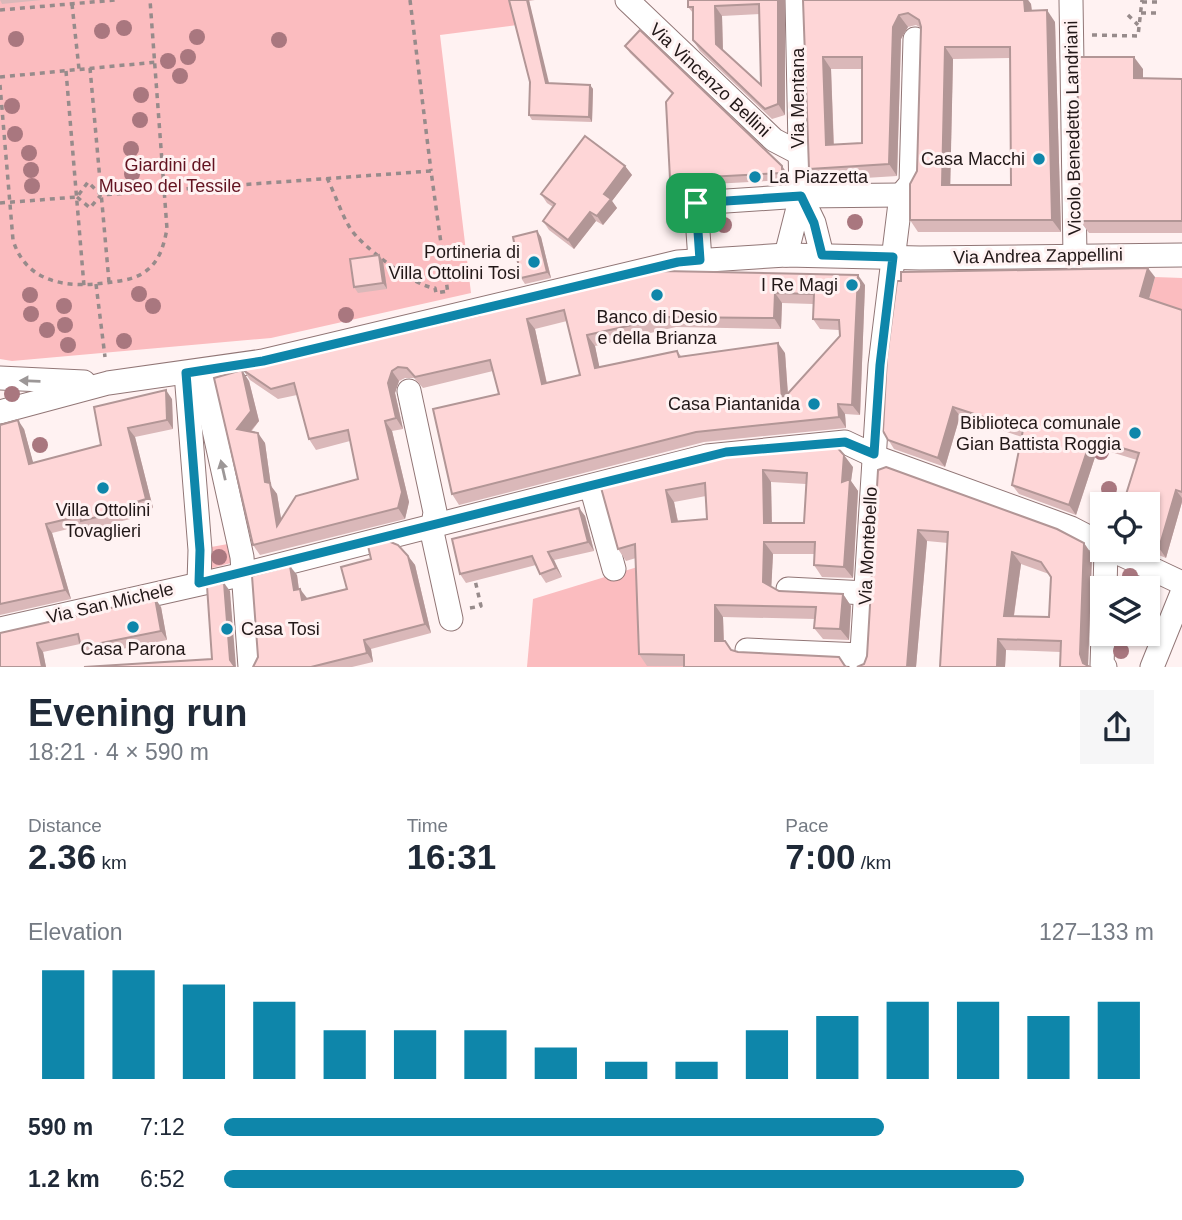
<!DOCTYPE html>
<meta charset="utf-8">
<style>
:root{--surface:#fff;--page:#f6f6f7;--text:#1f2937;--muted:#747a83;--accent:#0e86aa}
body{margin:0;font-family:Arial,sans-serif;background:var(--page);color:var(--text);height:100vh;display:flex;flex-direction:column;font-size:26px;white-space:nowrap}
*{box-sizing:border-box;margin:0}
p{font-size:23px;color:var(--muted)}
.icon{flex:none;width:38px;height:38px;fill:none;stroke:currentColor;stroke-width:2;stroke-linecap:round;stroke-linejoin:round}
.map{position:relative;height:667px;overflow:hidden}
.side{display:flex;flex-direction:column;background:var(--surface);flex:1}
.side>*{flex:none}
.tools{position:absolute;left:1090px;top:492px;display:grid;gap:14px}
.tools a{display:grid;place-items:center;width:70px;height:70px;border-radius:0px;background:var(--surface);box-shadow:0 2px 5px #0004;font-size:35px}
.pin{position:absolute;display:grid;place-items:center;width:60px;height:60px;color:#fff;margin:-30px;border-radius:14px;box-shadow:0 4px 10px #0006}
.round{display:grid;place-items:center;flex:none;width:74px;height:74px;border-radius:0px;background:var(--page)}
.overview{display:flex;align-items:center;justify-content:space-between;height:119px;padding:0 28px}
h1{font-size:38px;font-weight:700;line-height:52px}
.figures{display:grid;grid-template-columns:repeat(3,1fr);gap:10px;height:119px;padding:7px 28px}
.figures div{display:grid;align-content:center}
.figures b{font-size:35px;font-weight:700}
.figures small{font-size:19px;font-weight:400}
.figures p{font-size:19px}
.chart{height:196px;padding:14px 28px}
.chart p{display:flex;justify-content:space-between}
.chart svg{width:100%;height:126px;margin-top:7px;stroke:var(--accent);stroke-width:6}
ul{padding:0 28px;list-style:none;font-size:23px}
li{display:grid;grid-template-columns:112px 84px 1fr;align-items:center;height:52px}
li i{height:18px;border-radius:9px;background:var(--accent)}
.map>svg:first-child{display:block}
.green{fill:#fbbcbf}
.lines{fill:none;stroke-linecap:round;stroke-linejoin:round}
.minor-casing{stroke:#917676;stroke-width:25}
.path{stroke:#978b8b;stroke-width:3.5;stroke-dasharray:5 5;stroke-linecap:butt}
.minor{stroke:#fff;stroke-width:23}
.tree{fill:#a9777f}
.wall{fill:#dab8b9;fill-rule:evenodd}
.shaded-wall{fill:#b29696}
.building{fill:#fed6d7;stroke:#b29696;stroke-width:2;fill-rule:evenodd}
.oneway{fill:#9c9797}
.route-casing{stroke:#fff;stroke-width:14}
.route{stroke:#0e86aa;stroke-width:9}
.poi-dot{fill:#0e86aa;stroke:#fff2f2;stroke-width:2.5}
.labels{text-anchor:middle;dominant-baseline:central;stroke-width:6;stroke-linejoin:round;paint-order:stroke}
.street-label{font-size:18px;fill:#221818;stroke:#fff2f2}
.poi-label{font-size:18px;fill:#221818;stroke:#fff2f2;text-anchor:end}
.park-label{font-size:18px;fill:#631321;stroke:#fff2f2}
</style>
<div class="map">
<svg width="1182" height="667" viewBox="0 0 1182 667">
<rect width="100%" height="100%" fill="#fff2f2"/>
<g class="green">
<polygon points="0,0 511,0 517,25 440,35 471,293 271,338 12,361 0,359"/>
<polygon points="1155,277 1182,278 1182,317 1147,306"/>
<polygon points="228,544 231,563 212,568 211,547"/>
<polygon points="644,565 693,667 527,667 533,599"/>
</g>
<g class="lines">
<defs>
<g id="minor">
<polyline points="627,0 774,140 799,153"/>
<polyline points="1071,0 1075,256"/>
<polyline points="901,195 911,183 915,39"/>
<polyline points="801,196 814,223 822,255"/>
<polyline points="786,255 801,196 797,0"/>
<polyline points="700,260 696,203 801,196 901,195"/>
<polyline points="201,371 242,557 250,667"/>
<polyline points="186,373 200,550 199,583"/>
<polyline points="0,378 84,382"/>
<polyline points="409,391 435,512 432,532 451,619"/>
<polyline points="0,412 108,383 263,361 678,262 786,255 920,258 1182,255"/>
<polyline points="591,486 614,569"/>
<polyline points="1112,550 1182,583"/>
<polyline points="1105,588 1106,550"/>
<polyline points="788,589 866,593"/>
<polyline points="0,629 244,574 707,456 845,442 881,459 1071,528 1102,544"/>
<polyline points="1103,634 1102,666 1105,667"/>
<polyline points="747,650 862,655"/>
<polyline points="861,667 880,365 901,195"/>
<polyline points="1152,667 1182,593"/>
</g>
</defs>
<use href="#minor" class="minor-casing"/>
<g class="path">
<polyline points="410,0 431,171"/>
<polyline points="1142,2 1157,2"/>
<polyline points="72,4 79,69"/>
<polyline points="0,10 116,0"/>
<polyline points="1141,13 1156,13"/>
<polyline points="1128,15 1138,25"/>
<polyline points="1092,35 1138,36 1142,0"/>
<polyline points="90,68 109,282"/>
<polyline points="66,71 84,286"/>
<polyline points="0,77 157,62"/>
<path d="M0,85L13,240C26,283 67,288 105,283C119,281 135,280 146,271C160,261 164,244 167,229L150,0"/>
<path d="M327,178C335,194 341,213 350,228C361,246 415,287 435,288L436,293L448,291"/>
<polyline points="77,197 90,208 100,196"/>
<polyline points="0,203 77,197 88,182 101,195 431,171 448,294"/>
<polyline points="96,284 105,357"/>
<polyline points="470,608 481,606 475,580"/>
</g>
<use href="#minor" class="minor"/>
</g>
<g class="tree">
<circle cx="124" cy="28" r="8"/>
<circle cx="102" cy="31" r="8"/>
<circle cx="197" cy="37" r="8"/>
<circle cx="16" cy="39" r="8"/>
<circle cx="279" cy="40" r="8"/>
<circle cx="188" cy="57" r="8"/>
<circle cx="168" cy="61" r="8"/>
<circle cx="180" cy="76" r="8"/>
<circle cx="141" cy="95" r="8"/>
<circle cx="12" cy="106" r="8"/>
<circle cx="140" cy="120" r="8"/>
<circle cx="15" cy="134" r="8"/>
<circle cx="131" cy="149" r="8"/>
<circle cx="29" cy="153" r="8"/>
<circle cx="31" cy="170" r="8"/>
<circle cx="132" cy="174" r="8"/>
<circle cx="32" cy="186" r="8"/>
<circle cx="855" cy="222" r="8"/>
<circle cx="724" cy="225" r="8"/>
<circle cx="139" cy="294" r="8"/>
<circle cx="30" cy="295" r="8"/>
<circle cx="64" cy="306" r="8"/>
<circle cx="153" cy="306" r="8"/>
<circle cx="31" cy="314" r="8"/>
<circle cx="346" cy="315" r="8"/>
<circle cx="65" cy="325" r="8"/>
<circle cx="47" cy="330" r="8"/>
<circle cx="124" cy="341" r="8"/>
<circle cx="68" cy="345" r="8"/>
<circle cx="12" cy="394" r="8"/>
<circle cx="40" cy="445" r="8"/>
<circle cx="1101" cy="452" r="8"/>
<circle cx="1109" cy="489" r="8"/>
<circle cx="219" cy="557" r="8"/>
<circle cx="1130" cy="576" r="8"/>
<circle cx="1121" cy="651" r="8"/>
</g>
<g class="wall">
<polygon points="0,0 42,0 2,4"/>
<polygon points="509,0 535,0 529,1 548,83 590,85 593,89 592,122 532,120 529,115 530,82"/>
<path d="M688,0H785V115L772,119L700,51L693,40V13L688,7ZM760,14L761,85L723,50L722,16Z"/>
<path d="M803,0H1028L1031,4L1032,11L1055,22L1061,232H918L910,220L917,171L921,28L916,25L908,27L901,39L897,176L817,181L809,169ZM1010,58L1011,185H950L953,59ZM831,69H862V143L834,145Z"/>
<polygon points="625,46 787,173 787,180 675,186 670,179 672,94 630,53"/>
<polygon points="1143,69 1143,78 1182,79 1182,233 1089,233 1080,221"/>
<polygon points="625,166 632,175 612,201 617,208 603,225 596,221 574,249 549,230 543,221 553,207 547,203 541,194"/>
<polygon points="537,231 541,237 551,278 525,284 521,278"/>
<polygon points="383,261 387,289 358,293 354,287"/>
<polygon points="1155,277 1149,299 1182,310 1182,502 1166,558 1146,550 1148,550 1148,504 1137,460 1098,448 1076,515 1019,494 1012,485 1022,437 960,416 945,467 894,449 883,431"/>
<path d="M592,285L594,287L865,285L860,415L845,414L846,428L704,442L459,505L452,494L499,394L493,371L423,388L414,378H405L399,381L395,393L403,429L392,431L409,502L405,519L260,555L253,545L249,381L259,421L251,432L265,443L271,486L277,494L281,519L358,479L350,441L316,450L309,439L297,395L278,399L250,380L243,370L481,315ZM782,303L813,304V319L820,329L839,330L840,336L788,393L785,353L681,356L677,351L599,367L595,346L676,327L781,329ZM567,321L580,375L547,383L535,329Z"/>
<polygon points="172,399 173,429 135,437 153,508 133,514 134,518 87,530 84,525 52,533 71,599 0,615 0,425 24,429 33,463 101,445"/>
<path d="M701,458L853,467L851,481L858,491L853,578L822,577L814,565V554H773L771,587L779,591L843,594L851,606L849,640L823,639L814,628L815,619L723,617L724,641H725L732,650L738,652L839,657L846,667L647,666L639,654L636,558L626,561L618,549L600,484ZM771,482L806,484L804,523H772ZM706,496L707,519L678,521L674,502Z"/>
<path d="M878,470L1084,543L1092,555L1088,666L1061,652L1006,650L1005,667H940L948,543L927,541L916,667H857L864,664L867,656ZM1021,564L1049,574L1051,577L1049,617L1014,616Z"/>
<polygon points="579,508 585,516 594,551 554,560 562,577 546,583 540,574 536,565 466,583 460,574"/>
<polygon points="408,556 415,565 431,633 371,649 373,662 352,667 253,667 297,575 299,589 307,599 347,589"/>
<polygon points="161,607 167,640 87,656 81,647 80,644 43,652 46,667 0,667 0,633"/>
</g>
<g class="shaded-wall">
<polygon points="527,0 529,0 550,87 546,83"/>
<polygon points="778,0 785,0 785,115 778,104"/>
<polygon points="1024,0 1028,0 1031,4 1033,23 1025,11"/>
<polygon points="715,6 722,16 723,54 716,44"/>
<polygon points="1047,10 1055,22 1061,232 1052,220"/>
<polygon points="899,15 908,27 901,39 897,176 889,164 893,27"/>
<polygon points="945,47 953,59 950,197 942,185"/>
<polygon points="823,57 831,69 834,157 826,145"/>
<polygon points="1134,57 1143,69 1143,91 1134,78"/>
<polygon points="590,85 593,89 592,122 589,117"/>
<polygon points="625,166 632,175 612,201 617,208 603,225 597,216 604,194"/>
<polygon points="782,166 787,173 787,180 782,173"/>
<polygon points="590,212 596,221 574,249 568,240"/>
<polygon points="537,231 541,237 551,278 547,272"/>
<polygon points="379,255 383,261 387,289 383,283"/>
<polygon points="1148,268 1155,277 1147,306 1140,296"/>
<polygon points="858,275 865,285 860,415 852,405"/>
<polygon points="775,293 782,303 781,329 774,318"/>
<polygon points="527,319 535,329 549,394 542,384"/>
<polygon points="587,335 595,346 602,379 595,368"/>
<polygon points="778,343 785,353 789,411 782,400"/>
<polygon points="242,370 249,381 259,421 244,439 237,429"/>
<polygon points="392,371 399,381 395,393 403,429 396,418 388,383"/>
<polygon points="166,390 172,399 173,429 167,420"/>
<polygon points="838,404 845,414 846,428 839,417"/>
<polygon points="953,407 960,416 945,467 938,458"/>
<polygon points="18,420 24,429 36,473 29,464"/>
<polygon points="385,421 392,431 409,502 405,519 398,508"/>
<polygon points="128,428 135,437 153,508 146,499"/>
<polygon points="258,433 265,443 271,486 277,494 284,536 277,526 265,482"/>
<polygon points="1091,439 1098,448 1076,515 1069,505"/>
<polygon points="844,455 853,467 851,481 858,491 853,578 844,567 842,482"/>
<polygon points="763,470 771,482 772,534 764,523"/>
<polygon points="666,490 674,502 680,533 672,522"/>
<polygon points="1176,490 1182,498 1182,502 1166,558 1159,548"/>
<polygon points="579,508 585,516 594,551 588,542"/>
<polygon points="46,524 52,533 71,599 65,590"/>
<polygon points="918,530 927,541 916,667 907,667"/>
<polygon points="764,542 773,554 771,594 763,582"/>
<polygon points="1084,543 1092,555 1088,666 1083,663 1080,654"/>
<polygon points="548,552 554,560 562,577 556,568"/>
<polygon points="1012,552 1021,564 1012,628 1004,616"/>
<polygon points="408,556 415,565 431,633 425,624"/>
<polygon points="290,566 297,575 300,599 294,590"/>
<polygon points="224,583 230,591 236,667 230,660"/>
<polygon points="300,589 307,598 308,609 302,600"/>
<polygon points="843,594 851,606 849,640 840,629"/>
<polygon points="155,598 161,607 167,640 161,631"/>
<polygon points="715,605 723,617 724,652 715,641"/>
<polygon points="998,639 1006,650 1005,667 997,667"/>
<polygon points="364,640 371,649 373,662 367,653"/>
<polygon points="37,643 43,652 46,667 42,667"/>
</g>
<g class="building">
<polygon points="509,0 527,0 546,83 590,85 589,117 529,115 530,82"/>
<path d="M688,0H778V104L765,109L693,40V7H688ZM759,4L761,85L716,44L715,6Z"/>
<path d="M803,0H1024L1025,11L1047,10L1052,220H910V184L917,171L921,27L919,20L908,13L899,15L893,27L889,164L809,169ZM945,47H1010L1011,185H942ZM823,57H862V143L826,145Z"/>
<polygon points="640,30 782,166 782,173 670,179 666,102 673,93 625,46"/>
<polygon points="1077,57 1134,57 1134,78 1182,79 1182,221 1080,221"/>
<polygon points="585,136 625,166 604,194 611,199 597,216 590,212 568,240 543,221 555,204 541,194"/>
<polygon points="537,231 547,272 521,278 513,237"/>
<polygon points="379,255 383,283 354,287 350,259"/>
<polygon points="1148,268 1140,296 1182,310 1182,492 1176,490 1159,548 1148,544 1148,504 1123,504 1139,453 1091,439 1069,505 1012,485 1023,430 953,407 938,458 888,440 883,431 887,357 897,281 901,281 901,272"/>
<path d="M663,271L858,275L852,405L838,404L839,417L696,432L452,494L433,409L499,394L490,360L415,377L407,368L398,367L392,371L388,383L396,418L385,421L402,492L398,508L253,545L214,378L242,370L251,411L237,429L258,433L265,482L270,483L277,526L296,496L358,479L348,430L309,439L294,383L271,389L243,370L481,315L480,312L592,285L593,287ZM775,293L814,294L813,319L839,320L840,336L782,400L778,343L679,357L677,351L595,368L587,335L668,317L774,318ZM564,310L580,375L542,384L527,319Z"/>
<polygon points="166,390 167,420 128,428 146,499 127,505 128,509 81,521 80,516 46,524 65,590 0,604 0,425 18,420 29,464 101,445 94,407"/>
<path d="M835,445L844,455L842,482L850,479L844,567L814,565L815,542H764L763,582L779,591L843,594L840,629L814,628L816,607L715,605V641H725L731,650L738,652L839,657L845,666L846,667H684V655L639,654L635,544L618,549L600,484L701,458ZM763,470L807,473L804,523H764ZM705,483L707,519L672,522L666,490Z"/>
<path d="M886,467L1057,529L1084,543L1080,654L1083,663L1090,667H1060L1061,641L998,639L997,667H940L948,532L918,530L907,667H857L864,664L867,656L878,470ZM1012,552L1041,562L1051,577L1049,617L1004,616Z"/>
<polygon points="579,508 588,542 548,552 556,568 540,574 532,556 460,574 452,539"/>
<polygon points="388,541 398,545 408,556 425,624 364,640 367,653 311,667 253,667 258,657 252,576 290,566 294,590 300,589 302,600 347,589 341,567 371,559 368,546"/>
<polygon points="224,583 230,660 235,667 84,667 212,659 207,586"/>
<polygon points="155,598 161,631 81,647 78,634 37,643 42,667 0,667 0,633"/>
</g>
<defs><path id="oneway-solid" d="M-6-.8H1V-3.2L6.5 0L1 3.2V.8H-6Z" transform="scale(1.75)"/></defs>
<g class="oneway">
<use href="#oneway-solid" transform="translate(30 381) rotate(-178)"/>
<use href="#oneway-solid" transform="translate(223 470) rotate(-103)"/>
</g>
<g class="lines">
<defs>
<polygon id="route" points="801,196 814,223 822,255 893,257 880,365 874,454 845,442 726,452 199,583 200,550 186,373 263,361 678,262 700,260 696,203"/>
</defs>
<use href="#route" class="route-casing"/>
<use href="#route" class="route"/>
</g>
<g class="poi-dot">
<circle cx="1039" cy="159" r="7"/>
<circle cx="755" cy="177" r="7"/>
<circle cx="534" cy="262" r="7"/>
<circle cx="852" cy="285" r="7"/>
<circle cx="657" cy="295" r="7"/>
<circle cx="814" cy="404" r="7"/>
<circle cx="1135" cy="433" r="7"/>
<circle cx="103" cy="488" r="7"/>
<circle cx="133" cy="627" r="7"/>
<circle cx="227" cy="629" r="7"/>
</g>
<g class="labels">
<g class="street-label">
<text transform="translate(710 80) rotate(43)">Via Vincenzo Bellini</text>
<text transform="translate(798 98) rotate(-90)">Via Mentana</text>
<text transform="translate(1073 128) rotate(-91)">Vicolo Benedetto Landriani</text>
<text transform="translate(1038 256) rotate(-1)">Via Andrea Zappellini</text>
<text transform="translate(868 546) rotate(-87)">Via Montebello</text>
<text transform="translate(110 603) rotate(-13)">Via San Michele</text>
</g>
<g class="poi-label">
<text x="1025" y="159">Casa Macchi</text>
<text x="769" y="177" text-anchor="start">La Piazzetta</text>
<text x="520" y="252">Portineria di<tspan x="520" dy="21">Villa Ottolini Tosi</tspan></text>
<text x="838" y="285">I Re Magi</text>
<text x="657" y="317" text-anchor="middle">Banco di Desio<tspan x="657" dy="21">e della Brianza</tspan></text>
<text x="800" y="404">Casa Piantanida</text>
<text x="1121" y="423">Biblioteca comunale<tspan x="1121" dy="21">Gian Battista Roggia</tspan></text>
<text x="103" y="510" text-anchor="middle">Villa Ottolini<tspan x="103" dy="21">Tovaglieri</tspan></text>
<text x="241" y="629" text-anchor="start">Casa Tosi</text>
<text x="133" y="649" text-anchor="middle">Casa Parona</text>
</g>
<g class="park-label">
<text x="170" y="165">Giardini del<tspan x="170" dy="21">Museo del Tessile</tspan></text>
</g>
</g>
</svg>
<div class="tools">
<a><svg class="icon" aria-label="locate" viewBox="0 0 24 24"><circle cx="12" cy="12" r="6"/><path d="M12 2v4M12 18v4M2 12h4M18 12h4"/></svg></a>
<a><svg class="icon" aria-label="layers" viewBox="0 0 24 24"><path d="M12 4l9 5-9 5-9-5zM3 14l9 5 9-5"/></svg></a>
</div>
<div class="pin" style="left:696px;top:203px;background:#1e9e55"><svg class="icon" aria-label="arrive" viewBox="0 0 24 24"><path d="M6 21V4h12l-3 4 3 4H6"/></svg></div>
</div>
<section class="side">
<div class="overview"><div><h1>Evening run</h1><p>18:21 · 4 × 590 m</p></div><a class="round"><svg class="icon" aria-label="share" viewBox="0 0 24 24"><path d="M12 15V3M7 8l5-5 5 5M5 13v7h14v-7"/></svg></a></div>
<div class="figures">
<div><p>Distance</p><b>2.36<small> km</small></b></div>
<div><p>Time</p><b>16:31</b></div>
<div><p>Pace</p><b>7:00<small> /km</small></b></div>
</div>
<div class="chart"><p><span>Elevation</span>127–133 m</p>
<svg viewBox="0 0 160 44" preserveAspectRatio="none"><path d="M5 44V6M15 44V6M25 44V11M35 44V17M45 44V27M55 44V27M65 44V27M75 44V33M85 44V38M95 44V38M105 44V27M115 44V22M125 44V17M135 44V17M145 44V22M155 44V17"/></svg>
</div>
<ul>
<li><b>590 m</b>7:12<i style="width:71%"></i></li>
<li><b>1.2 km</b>6:52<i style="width:86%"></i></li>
</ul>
</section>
